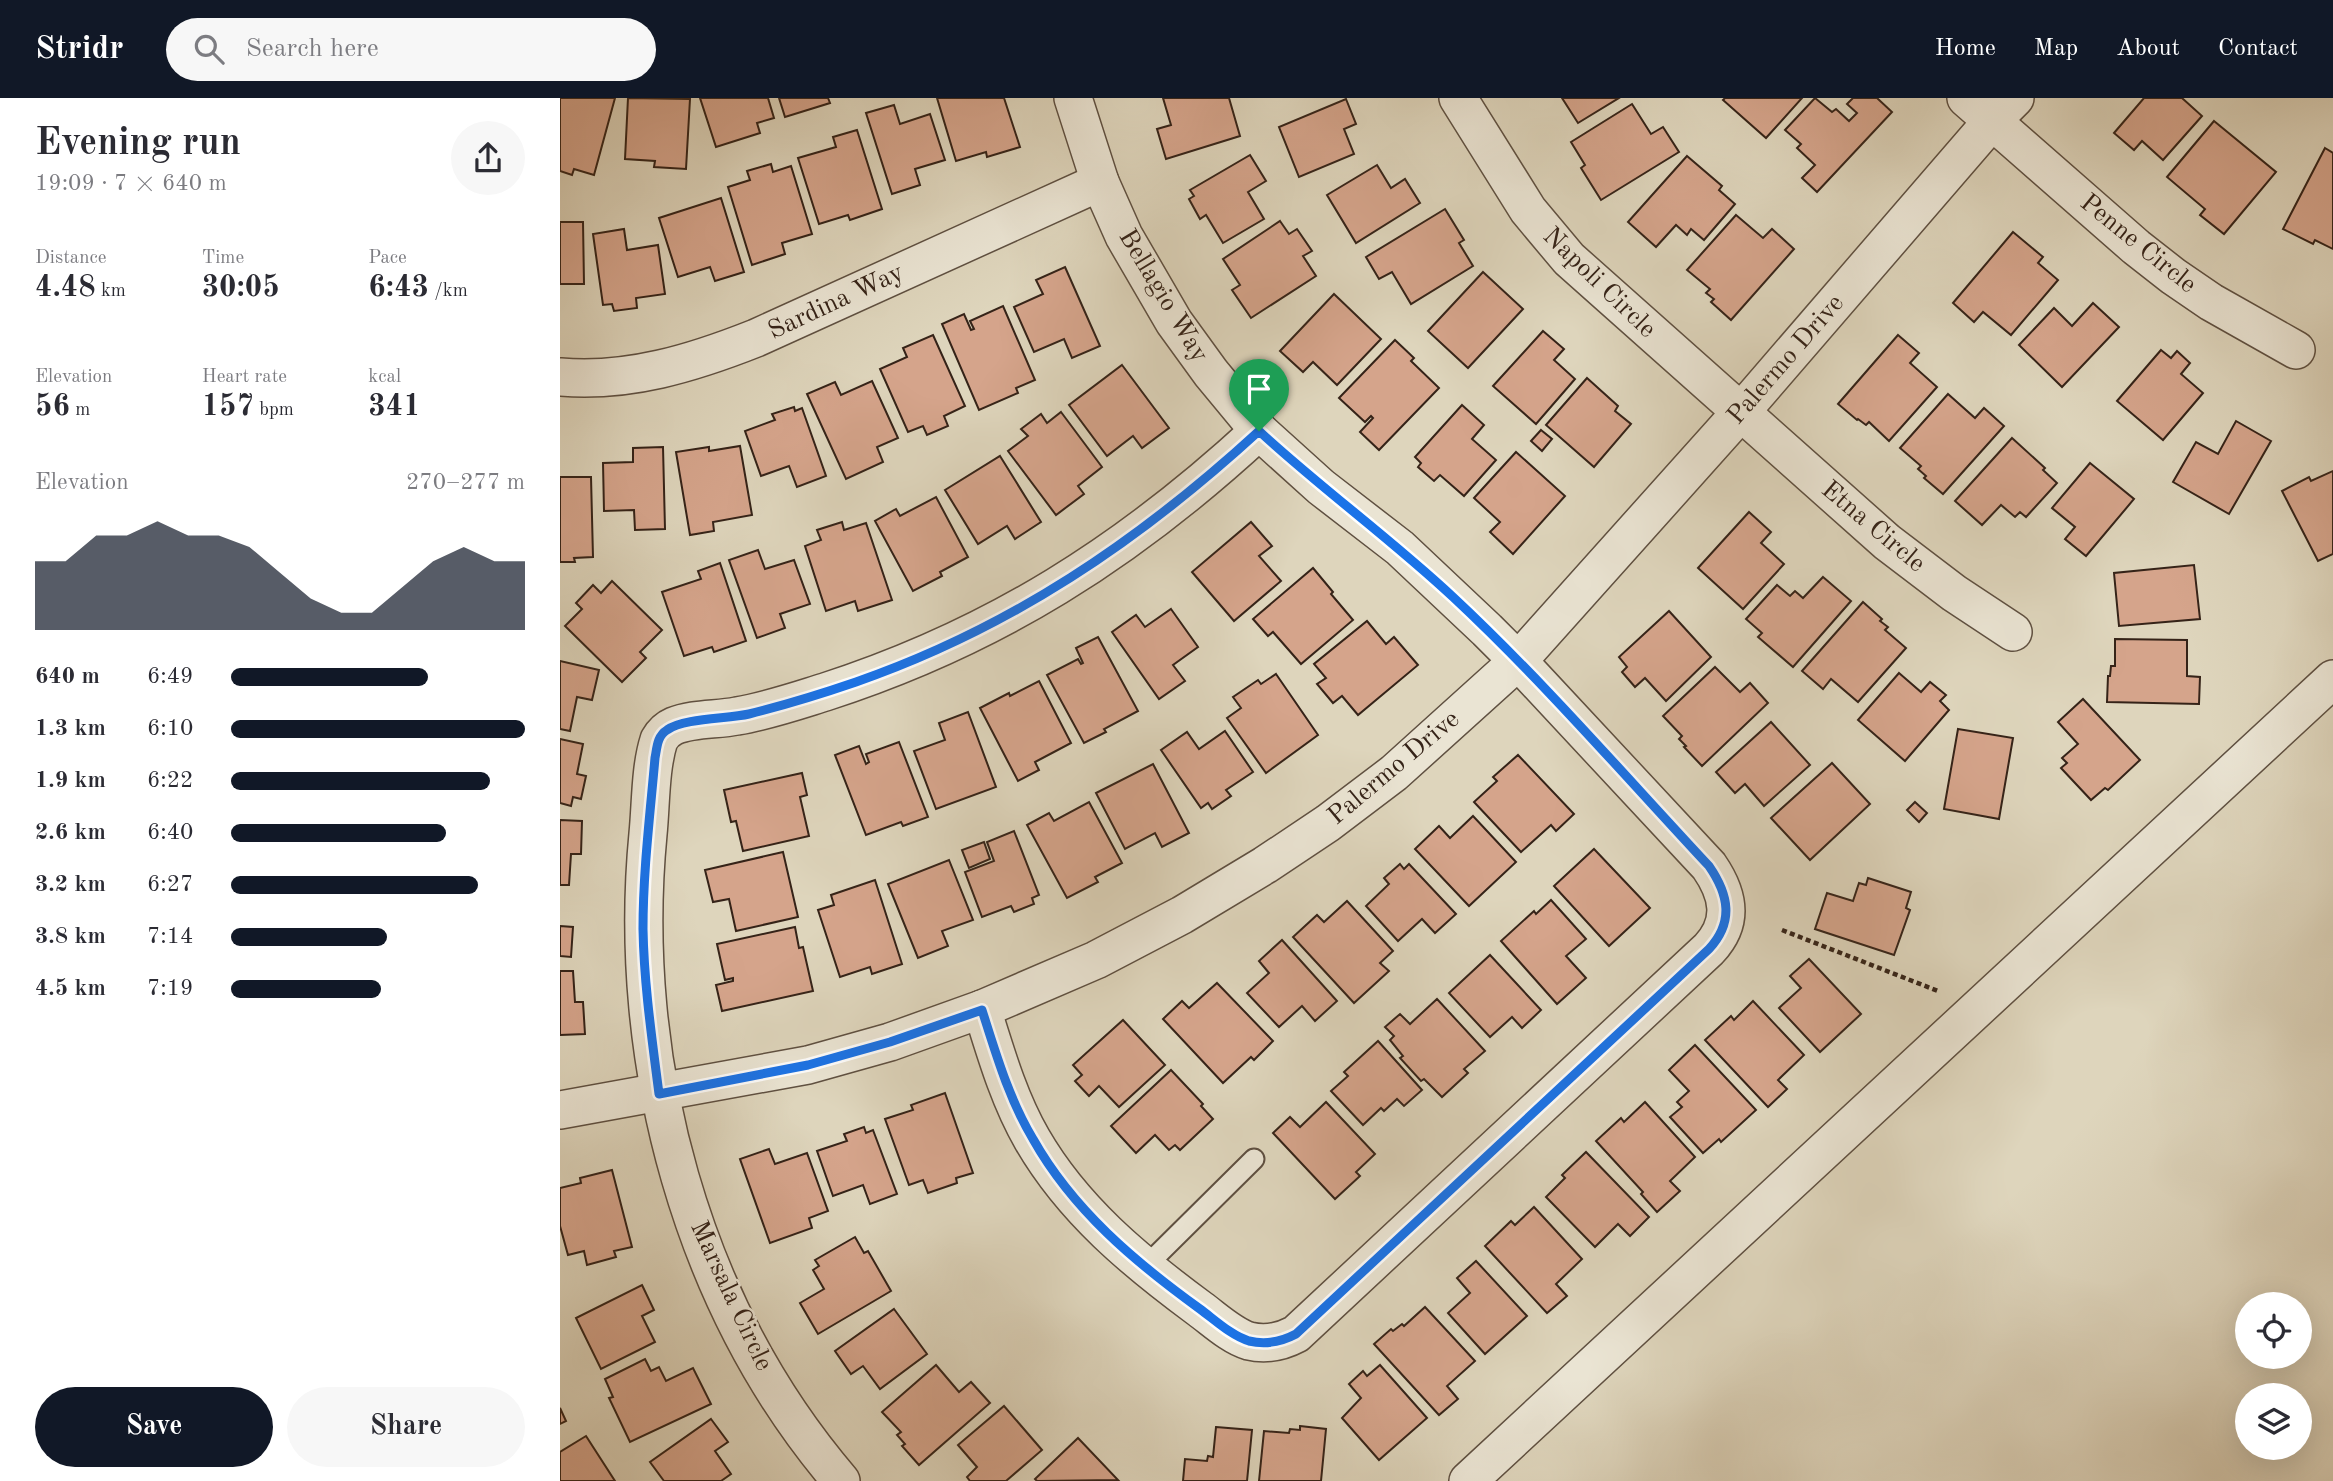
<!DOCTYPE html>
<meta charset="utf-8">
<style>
:root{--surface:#fff;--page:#f7f7f7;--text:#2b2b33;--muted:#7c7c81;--accent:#111827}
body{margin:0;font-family:"Old Standard TT",serif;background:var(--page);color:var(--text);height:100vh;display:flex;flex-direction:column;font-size:26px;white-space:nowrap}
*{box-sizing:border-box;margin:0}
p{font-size:23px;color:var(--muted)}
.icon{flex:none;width:38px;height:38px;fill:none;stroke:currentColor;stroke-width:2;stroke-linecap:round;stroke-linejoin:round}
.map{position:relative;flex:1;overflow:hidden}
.panel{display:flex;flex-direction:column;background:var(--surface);width:560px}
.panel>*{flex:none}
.controls{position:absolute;left:1675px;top:1194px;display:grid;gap:14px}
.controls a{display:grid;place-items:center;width:77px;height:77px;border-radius:50%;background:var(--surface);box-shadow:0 7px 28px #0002;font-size:35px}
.pin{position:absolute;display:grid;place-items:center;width:60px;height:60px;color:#fff;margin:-72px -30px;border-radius:50% 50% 50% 0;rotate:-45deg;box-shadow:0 0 7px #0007}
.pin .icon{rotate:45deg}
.round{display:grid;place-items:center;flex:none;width:74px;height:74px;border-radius:37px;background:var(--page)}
.headline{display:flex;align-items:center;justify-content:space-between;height:119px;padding:0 35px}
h1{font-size:38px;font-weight:800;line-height:52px}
.figures{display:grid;grid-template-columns:repeat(3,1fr);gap:10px;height:119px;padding:7px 35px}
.figures div{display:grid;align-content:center}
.figures b{font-size:30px;font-weight:800}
.figures small{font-size:19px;font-weight:400}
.figures p{font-size:19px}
.chart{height:196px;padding:14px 35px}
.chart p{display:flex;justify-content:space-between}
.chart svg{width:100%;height:126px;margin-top:7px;fill:var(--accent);opacity:.7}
.button{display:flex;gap:14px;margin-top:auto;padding:14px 35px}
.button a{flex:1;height:80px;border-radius:42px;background:var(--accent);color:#fff;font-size:28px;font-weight:800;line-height:80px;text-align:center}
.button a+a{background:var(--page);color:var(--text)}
ul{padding:0 35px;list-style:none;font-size:23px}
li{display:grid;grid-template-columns:112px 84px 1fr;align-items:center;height:52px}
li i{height:18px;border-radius:9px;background:var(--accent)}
header{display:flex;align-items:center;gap:42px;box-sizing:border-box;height:98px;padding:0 35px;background:var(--accent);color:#fff}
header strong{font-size:33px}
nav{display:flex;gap:38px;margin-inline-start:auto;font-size:24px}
.search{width:490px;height:63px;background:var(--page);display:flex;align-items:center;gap:18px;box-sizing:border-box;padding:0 24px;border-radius:38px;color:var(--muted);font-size:26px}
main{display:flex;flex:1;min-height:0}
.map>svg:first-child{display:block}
.building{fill:#d5a48b;stroke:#352318;stroke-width:2}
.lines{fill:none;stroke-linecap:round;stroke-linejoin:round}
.lane-casing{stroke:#5f5041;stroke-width:23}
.street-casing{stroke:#5f5041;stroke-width:40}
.path{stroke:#352318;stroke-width:4.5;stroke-dasharray:5 3.5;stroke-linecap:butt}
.lane{stroke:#eae4d3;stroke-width:19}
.street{stroke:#eae4d3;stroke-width:37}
.route-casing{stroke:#fff;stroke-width:14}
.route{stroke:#1a73e8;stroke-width:9}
.labels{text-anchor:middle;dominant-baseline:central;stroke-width:5;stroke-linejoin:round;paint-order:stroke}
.street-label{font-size:26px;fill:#352318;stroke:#eae4d3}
</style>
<header>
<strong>Stridr</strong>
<div class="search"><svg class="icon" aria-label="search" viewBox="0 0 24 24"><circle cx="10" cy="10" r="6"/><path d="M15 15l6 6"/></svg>Search here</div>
<nav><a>Home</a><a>Map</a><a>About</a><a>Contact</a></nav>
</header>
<main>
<section class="panel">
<div class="headline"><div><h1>Evening run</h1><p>19:09 · 7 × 640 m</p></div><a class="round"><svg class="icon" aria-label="share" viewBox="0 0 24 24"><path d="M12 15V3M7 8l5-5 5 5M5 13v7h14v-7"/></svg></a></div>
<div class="figures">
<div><p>Distance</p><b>4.48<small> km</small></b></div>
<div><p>Time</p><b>30:05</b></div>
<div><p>Pace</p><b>6:43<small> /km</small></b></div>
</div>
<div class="figures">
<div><p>Elevation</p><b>56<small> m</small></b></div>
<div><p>Heart rate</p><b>157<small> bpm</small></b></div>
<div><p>kcal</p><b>341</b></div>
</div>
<div class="chart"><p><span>Elevation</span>270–277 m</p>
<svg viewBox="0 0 160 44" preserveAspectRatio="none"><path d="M0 44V20L10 20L20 11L30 11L40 6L50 11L60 11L70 15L80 24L90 33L100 38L110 38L120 29L130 20L140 15L150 20L160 20V44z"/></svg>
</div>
<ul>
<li><b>640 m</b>6:49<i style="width:67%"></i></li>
<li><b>1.3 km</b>6:10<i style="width:100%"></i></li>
<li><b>1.9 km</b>6:22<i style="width:88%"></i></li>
<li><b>2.6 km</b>6:40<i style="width:73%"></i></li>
<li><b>3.2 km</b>6:27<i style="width:84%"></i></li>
<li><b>3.8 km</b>7:14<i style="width:53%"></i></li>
<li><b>4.5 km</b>7:19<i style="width:51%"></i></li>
</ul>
<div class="button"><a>Save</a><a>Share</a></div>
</section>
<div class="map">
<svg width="1773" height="1383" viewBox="0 0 1773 1383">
<rect width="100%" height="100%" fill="#ded5bc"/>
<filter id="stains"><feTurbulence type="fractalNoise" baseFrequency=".00286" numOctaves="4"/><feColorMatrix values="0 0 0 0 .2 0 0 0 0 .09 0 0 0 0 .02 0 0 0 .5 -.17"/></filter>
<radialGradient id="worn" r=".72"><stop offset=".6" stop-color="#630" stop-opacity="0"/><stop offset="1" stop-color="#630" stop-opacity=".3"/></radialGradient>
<g class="building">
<polygon points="0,0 55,0 34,77 14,71 12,77 0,73"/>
<polygon points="68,0 130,1 126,71 94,69 95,63 65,61"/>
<polygon points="140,0 208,0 214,20 197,25 200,35 156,49"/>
<polygon points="219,0 268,0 270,5 225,19"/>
<polygon points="377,0 444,0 460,49 427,59 426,54 396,63"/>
<polygon points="603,0 669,0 680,38 606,61 597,31 611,27"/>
<polygon points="1002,0 1059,0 1018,25"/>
<polygon points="1165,0 1242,0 1206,40 1163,2"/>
<polygon points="1255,0 1272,14 1276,11 1289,23 1297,15 1287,6 1293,0 1317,0 1332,14 1257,94 1242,80 1255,67 1237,50 1241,46 1225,32"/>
<polygon points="1584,0 1622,0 1642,18 1603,62 1582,43 1574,52 1554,35"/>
<polygon points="786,1 796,26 784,31 794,56 739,79 719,29"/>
<polygon points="1072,6 1091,36 1103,29 1119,54 1041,102 1021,70 1025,67 1011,44"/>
<polygon points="334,7 340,26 370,16 385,62 355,71 360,87 332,96 306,15"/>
<polygon points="1654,23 1716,74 1664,136 1640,117 1645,111 1607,79"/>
<polygon points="297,32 322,111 290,122 288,117 259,126 238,60 276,49 273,39"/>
<polygon points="1765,50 1773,55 1773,151 1755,142 1753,146 1723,131"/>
<polygon points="690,57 706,83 688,94 704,121 663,145 646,117 640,121 629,101 634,98 630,92"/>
<polygon points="1127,58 1162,88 1159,92 1175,106 1144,142 1131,131 1127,137 1116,127 1096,149 1068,124"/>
<polygon points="211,66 213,74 231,68 252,136 222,145 225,156 192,167 168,89 190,82 187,73"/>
<polygon points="817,67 831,90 845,81 860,105 796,145 767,97"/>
<polygon points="161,100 184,174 155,183 150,169 118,179 99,120"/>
<polygon points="885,111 904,142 899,145 913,168 851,206 832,174 819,181 806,159"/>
<polygon points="1176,117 1203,140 1212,131 1234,151 1171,222 1151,204 1154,201 1146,195 1150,191 1127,172"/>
<polygon points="720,123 729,136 737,131 752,153 743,158 756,178 691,220 672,192 680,187 663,161"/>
<polygon points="0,124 23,124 24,186 0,186"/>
<polygon points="64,131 67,152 98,147 105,196 76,200 77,210 54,213 52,206 43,207 33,136"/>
<polygon points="1453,134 1483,159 1478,165 1498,182 1451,237 1423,214 1414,224 1393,205"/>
<polygon points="505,169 540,248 512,260 504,241 474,254 454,209 483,196 476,182"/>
<polygon points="923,174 963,211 908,270 868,233"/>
<polygon points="774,196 821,241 777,287 753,264 743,274 720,253"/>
<polygon points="1533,205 1559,229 1502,289 1459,247 1494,210 1512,228"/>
<polygon points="443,208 475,282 456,290 458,295 419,312 382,226 404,216 411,232 414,231 410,223"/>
<polygon points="983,233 1004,251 994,262 1015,281 976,326 933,288"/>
<polygon points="373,237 405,308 384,318 388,328 367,337 363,328 348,334 320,271 347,259 343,250"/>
<polygon points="1338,237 1359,255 1350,265 1377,289 1329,343 1309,324 1306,327 1298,321 1297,322 1278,306"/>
<polygon points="835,242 854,260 851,263 879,290 819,352 800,334 813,320 811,318 805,324 779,300"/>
<polygon points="1601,252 1611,260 1617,253 1630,265 1621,276 1643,295 1603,342 1557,303"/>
<polygon points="562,267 609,330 582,350 573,338 547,358 509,307"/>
<polygon points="1027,280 1058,308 1055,313 1071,326 1034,369 986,327"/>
<polygon points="312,283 338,340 317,349 323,364 286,381 247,296 275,284 281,297"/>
<polygon points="1388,296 1415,320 1424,310 1444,328 1383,396 1364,380 1366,378 1358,371 1361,368 1340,350"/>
<polygon points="902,307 924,327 912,341 936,362 904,398 880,377 874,383 858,369 861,365 855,359"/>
<polygon points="234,309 235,313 242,310 266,378 237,389 229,368 201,378 185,333 215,322 212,316"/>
<polygon points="501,314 542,369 518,388 524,396 496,417 448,353 468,338 461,331 481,316 487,325"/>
<polygon points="1676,323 1711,343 1669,416 1613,384 1636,344 1658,356"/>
<polygon points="981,332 992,341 982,353 971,343"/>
<polygon points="1452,340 1485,370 1483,372 1497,385 1466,419 1460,414 1455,419 1441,407 1422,427 1395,403"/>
<polygon points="180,348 192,417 153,424 154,433 130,437 116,354 149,349 149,353"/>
<polygon points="103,349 105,431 75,432 74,412 44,413 43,365 73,364 73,350"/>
<polygon points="956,354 1005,398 953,456 930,434 940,424 914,400"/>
<polygon points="440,358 481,424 455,441 447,428 418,446 385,392"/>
<polygon points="1530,365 1574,401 1526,458 1505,441 1515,429 1492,410"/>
<polygon points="1773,373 1773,456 1758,463 1722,393 1749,379 1751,383"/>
<polygon points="0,379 31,379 33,459 14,460 15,464 0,464"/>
<polygon points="376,399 408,459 380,474 382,478 353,493 315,423 336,411 340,418"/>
<polygon points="1189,414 1211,434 1201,445 1224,466 1183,511 1138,470"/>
<polygon points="282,424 284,432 306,425 332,502 298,513 295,503 266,513 245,448 261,442 257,432"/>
<polygon points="691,424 712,448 699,458 721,483 674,523 632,474"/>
<polygon points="198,452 205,471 234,462 250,506 220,516 225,530 197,540 169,462"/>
<polygon points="160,465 186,543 154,554 152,549 124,558 102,494 141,481 138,473"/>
<polygon points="1634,467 1640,521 1559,528 1554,475"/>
<polygon points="753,470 773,494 771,496 793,522 741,566 713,534 708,538 693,521"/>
<polygon points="1263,479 1291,503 1233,569 1198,539 1202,535 1186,521 1217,487 1230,498 1235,493 1243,500"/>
<polygon points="52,483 102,532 80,554 86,560 62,584 5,528 22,511 16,505 33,487 41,495"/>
<polygon points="1303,504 1322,521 1320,523 1328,529 1325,532 1346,550 1298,604 1271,581 1263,591 1242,573"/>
<polygon points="611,511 638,549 613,567 625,583 599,601 552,534 576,517 585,529"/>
<polygon points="1109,513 1151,559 1106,603 1085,580 1075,589 1062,574 1067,569 1059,559"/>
<polygon points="807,523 826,546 834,539 858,567 798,617 782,598 773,605 757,586 766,580 754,566"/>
<polygon points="538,539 578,613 544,631 546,634 524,645 487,577 518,561 521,566 523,565 516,550"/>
<polygon points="1555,541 1627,542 1627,578 1640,579 1639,606 1547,604 1548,578 1550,578 1551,568 1555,568"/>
<polygon points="0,563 39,572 32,602 17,599 10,633 0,631"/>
<polygon points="1155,569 1180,594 1190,585 1208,605 1142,668 1124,649 1126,648 1119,641 1122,638 1103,618"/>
<polygon points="1339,575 1361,594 1370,584 1386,597 1380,603 1389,612 1345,663 1298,622"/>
<polygon points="716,576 758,637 706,675 667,620 681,610 673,599 698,582 701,586"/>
<polygon points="479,583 511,645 475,664 479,672 458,683 420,610 449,595 450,598"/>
<polygon points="1523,601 1580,662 1548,692 1545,690 1531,702 1501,670 1507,665 1502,660 1518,646 1498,624"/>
<polygon points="408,614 436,689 376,711 354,653 385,642 379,625"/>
<polygon points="1211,624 1250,667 1204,708 1185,686 1175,695 1156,674"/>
<polygon points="1398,631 1453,640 1439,721 1384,711"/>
<polygon points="665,633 693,674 666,692 671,698 652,711 648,705 641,710 601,652 627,634 639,651"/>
<polygon points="0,641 23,646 17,676 26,678 21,701 13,699 11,708 0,705"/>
<polygon points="339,644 368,719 343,728 341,724 306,737 275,657 299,648 306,666 309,664 306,656"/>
<polygon points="958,657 1014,716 996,733 991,727 961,754 914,704 937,683 933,679"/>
<polygon points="1272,665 1310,706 1250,762 1211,720"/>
<polygon points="593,666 629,735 602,749 595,735 565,751 536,695"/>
<polygon points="242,675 247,697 240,699 249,738 183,753 176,723 171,724 164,692"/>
<polygon points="529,704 562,765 535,779 538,784 507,800 467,727 489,715 494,723"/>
<polygon points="1355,704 1367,715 1359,724 1347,712"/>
<polygon points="913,718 956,764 909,808 855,751 879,728 890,740"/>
<polygon points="0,722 22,723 21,756 11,756 9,787 0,787"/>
<polygon points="454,733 479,797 472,800 474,806 454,814 451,808 422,819 405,774 434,763 427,744"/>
<polygon points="424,744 430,761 409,770 402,752"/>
<polygon points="1034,751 1090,810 1049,848 994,788"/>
<polygon points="223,754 238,819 176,833 169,801 153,804 145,772"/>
<polygon points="389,762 413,822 382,833 388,848 358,860 328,786"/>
<polygon points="840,766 844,771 849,766 896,816 875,835 862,821 838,843 806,808 829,786 824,780"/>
<polygon points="1308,780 1351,794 1346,810 1350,812 1334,857 1255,831 1267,795 1293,803 1299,785 1306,787"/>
<polygon points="315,782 342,866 312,876 310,869 280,879 258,812 274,807 271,797"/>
<polygon points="991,802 1026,841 1006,858 1026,880 997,906 941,843 974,813 976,816"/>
<polygon points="787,803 833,853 820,865 829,873 794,905 733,839 757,817 764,824"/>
<polygon points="0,828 13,829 11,859 0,858"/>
<polygon points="235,829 239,850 243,849 253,893 162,913 156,887 173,883 173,880 165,882 157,846"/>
<polygon points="722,842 777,903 755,923 742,908 719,929 687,895 709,875 699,863"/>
<polygon points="930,857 981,912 962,930 952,919 930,939 889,895"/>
<polygon points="1249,861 1301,916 1260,954 1219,910 1241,890 1230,878"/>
<polygon points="0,873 13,873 15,904 23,904 25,936 0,937"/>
<polygon points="657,885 713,943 694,962 691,959 663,985 603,921 622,903 629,910"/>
<polygon points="877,901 925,953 904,971 908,975 882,999 864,981 861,983 840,960 843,958 830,942 834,938 825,929 840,916 850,926"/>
<polygon points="1193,903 1244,957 1218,982 1227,991 1208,1009 1145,942 1171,918 1174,922"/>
<polygon points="563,922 605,967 559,1009 539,988 529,998 515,983 522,977 513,967"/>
<polygon points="818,943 862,992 844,1008 837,1001 824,1013 821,1010 803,1027 771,993 788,978 784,974"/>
<polygon points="1135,947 1196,1012 1161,1044 1159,1041 1143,1055 1110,1019 1122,1009 1117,1004 1129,993 1109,972"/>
<polygon points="611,972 643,1006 641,1008 653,1021 620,1052 615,1047 609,1052 595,1037 576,1055 551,1028"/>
<polygon points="385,995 413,1075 396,1080 397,1085 368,1095 363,1082 349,1087 325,1021 353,1012 351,1007"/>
<polygon points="766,1004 815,1056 796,1074 800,1078 775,1101 713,1035 730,1019 740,1029"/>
<polygon points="1085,1004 1135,1059 1110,1083 1120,1093 1097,1114 1081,1096 1083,1094 1036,1043 1061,1020 1064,1024"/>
<polygon points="304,1029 306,1035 313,1032 337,1096 310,1106 303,1087 273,1098 257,1053 287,1043 284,1036"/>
<polygon points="209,1051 215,1066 247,1055 268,1113 249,1120 252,1130 210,1145 180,1061"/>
<polygon points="1026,1054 1089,1119 1070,1138 1058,1126 1035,1149 986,1099 1005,1080 1002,1077"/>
<polygon points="52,1072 72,1149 54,1153 56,1159 27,1167 24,1153 8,1157 0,1128 0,1090 21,1085 20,1080"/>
<polygon points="974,1109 1022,1161 996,1186 1007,1198 987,1215 925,1148 951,1123 955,1127"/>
<polygon points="295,1139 304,1155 308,1153 331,1193 258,1236 240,1205 264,1191 253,1172 259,1168 255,1162"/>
<polygon points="916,1163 967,1218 925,1256 888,1215 910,1195 897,1180"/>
<polygon points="82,1187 94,1212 82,1218 95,1244 41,1271 16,1220"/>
<polygon points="865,1209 915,1263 887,1288 898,1301 879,1317 814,1246 831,1231 833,1233 842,1226 844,1228"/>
<polygon points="334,1211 367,1256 320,1291 303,1268 291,1276 275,1253"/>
<polygon points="85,1261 91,1273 99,1269 106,1283 133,1270 151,1306 70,1344 49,1300 53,1299 45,1281"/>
<polygon points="376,1267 399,1294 411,1284 430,1305 359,1367 342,1348 345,1346 337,1337 341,1334 322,1314"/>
<polygon points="820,1267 867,1320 819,1362 782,1320 801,1300 789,1286 803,1273 807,1278"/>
<polygon points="444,1308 482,1352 446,1383 410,1383 407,1379 417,1369 398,1347"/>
<polygon points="0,1310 6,1323 0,1326"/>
<polygon points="151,1321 168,1344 155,1353 171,1376 161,1383 104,1383 90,1364"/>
<polygon points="740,1328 766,1331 761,1383 699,1383 704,1333 729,1335 730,1331 740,1332"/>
<polygon points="656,1329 692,1332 687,1383 623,1383 625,1361 647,1363 648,1358 653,1359"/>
<polygon points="26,1338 55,1383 0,1383 0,1354"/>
<polygon points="518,1340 558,1382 477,1383 475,1381"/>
</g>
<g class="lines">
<defs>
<polyline id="lane" points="585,1169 694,1061"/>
<g id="street">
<polyline points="898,0 968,112 1009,161 1327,444 1394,495 1453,534"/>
<polyline points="1406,0 1576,149 1613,178 1651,204 1736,252"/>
<path d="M0,279C68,285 133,265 196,240L540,84"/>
<path d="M422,911C436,956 449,1001 472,1041C513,1112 575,1163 640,1211C655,1222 672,1238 689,1243C706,1247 721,1244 736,1236L1149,851C1174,824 1169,797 1149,768L958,563L927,532L840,450L761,389L699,333L651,275L614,224L564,138L540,84L513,0"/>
<polyline points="0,1012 248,967 330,944 422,911 536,862 622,817 705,767 768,725 834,675 958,563 1180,315 1432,23 1455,0"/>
<path d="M281,1383C131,1208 66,963 88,736C91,706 90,670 99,642C103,635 107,631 114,628C133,620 157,622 177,618C207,613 236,603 265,594C435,539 568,454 699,333"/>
<polyline points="908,1383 1773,581"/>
</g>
</defs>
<use href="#lane" class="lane-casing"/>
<use href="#street" class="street-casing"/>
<polyline class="path" points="1222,832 1378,893"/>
<use href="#lane" class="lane"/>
<use href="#street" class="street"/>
</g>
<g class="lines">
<defs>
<path id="route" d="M699,333C762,391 831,441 893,499C983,583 1065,678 1149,768C1169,797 1174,824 1149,851L736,1236C721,1244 706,1247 689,1243C672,1238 655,1222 640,1211C575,1164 513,1112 473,1041C449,1001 436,956 422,912L330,944L248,967L99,996C92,941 84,886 83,831C83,774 90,717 95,660C97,650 97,638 107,632C124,620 167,621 189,616C225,607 261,596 296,584C451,530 579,443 699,333Z"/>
</defs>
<use href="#route" class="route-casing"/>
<use href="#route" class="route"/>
</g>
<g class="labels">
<g class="street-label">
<text transform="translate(1578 146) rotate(39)">Penne Circle</text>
<text transform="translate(1039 185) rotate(44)">Napoli Circle</text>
<text transform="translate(603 198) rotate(59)">Bellagio Way</text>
<text transform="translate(276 204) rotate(-25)">Sardina Way</text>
<text transform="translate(1226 262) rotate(-49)">Palermo Drive</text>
<text transform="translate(1313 429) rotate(40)">Etna Circle</text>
<text transform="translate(834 670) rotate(-40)">Palermo Drive</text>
<text transform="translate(171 1198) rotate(65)">Marsala Circle</text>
</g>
</g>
<rect width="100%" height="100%" filter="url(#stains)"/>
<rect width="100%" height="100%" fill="url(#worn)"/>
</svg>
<div class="controls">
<a><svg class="icon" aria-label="locate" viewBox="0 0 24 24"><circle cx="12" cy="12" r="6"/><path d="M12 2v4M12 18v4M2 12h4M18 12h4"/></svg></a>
<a><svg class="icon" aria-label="layers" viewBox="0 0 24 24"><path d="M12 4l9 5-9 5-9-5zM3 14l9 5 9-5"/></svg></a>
</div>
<div class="pin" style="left:699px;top:333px;background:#1e9e55"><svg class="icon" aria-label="arrive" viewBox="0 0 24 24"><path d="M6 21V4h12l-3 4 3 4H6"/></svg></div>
</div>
</main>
